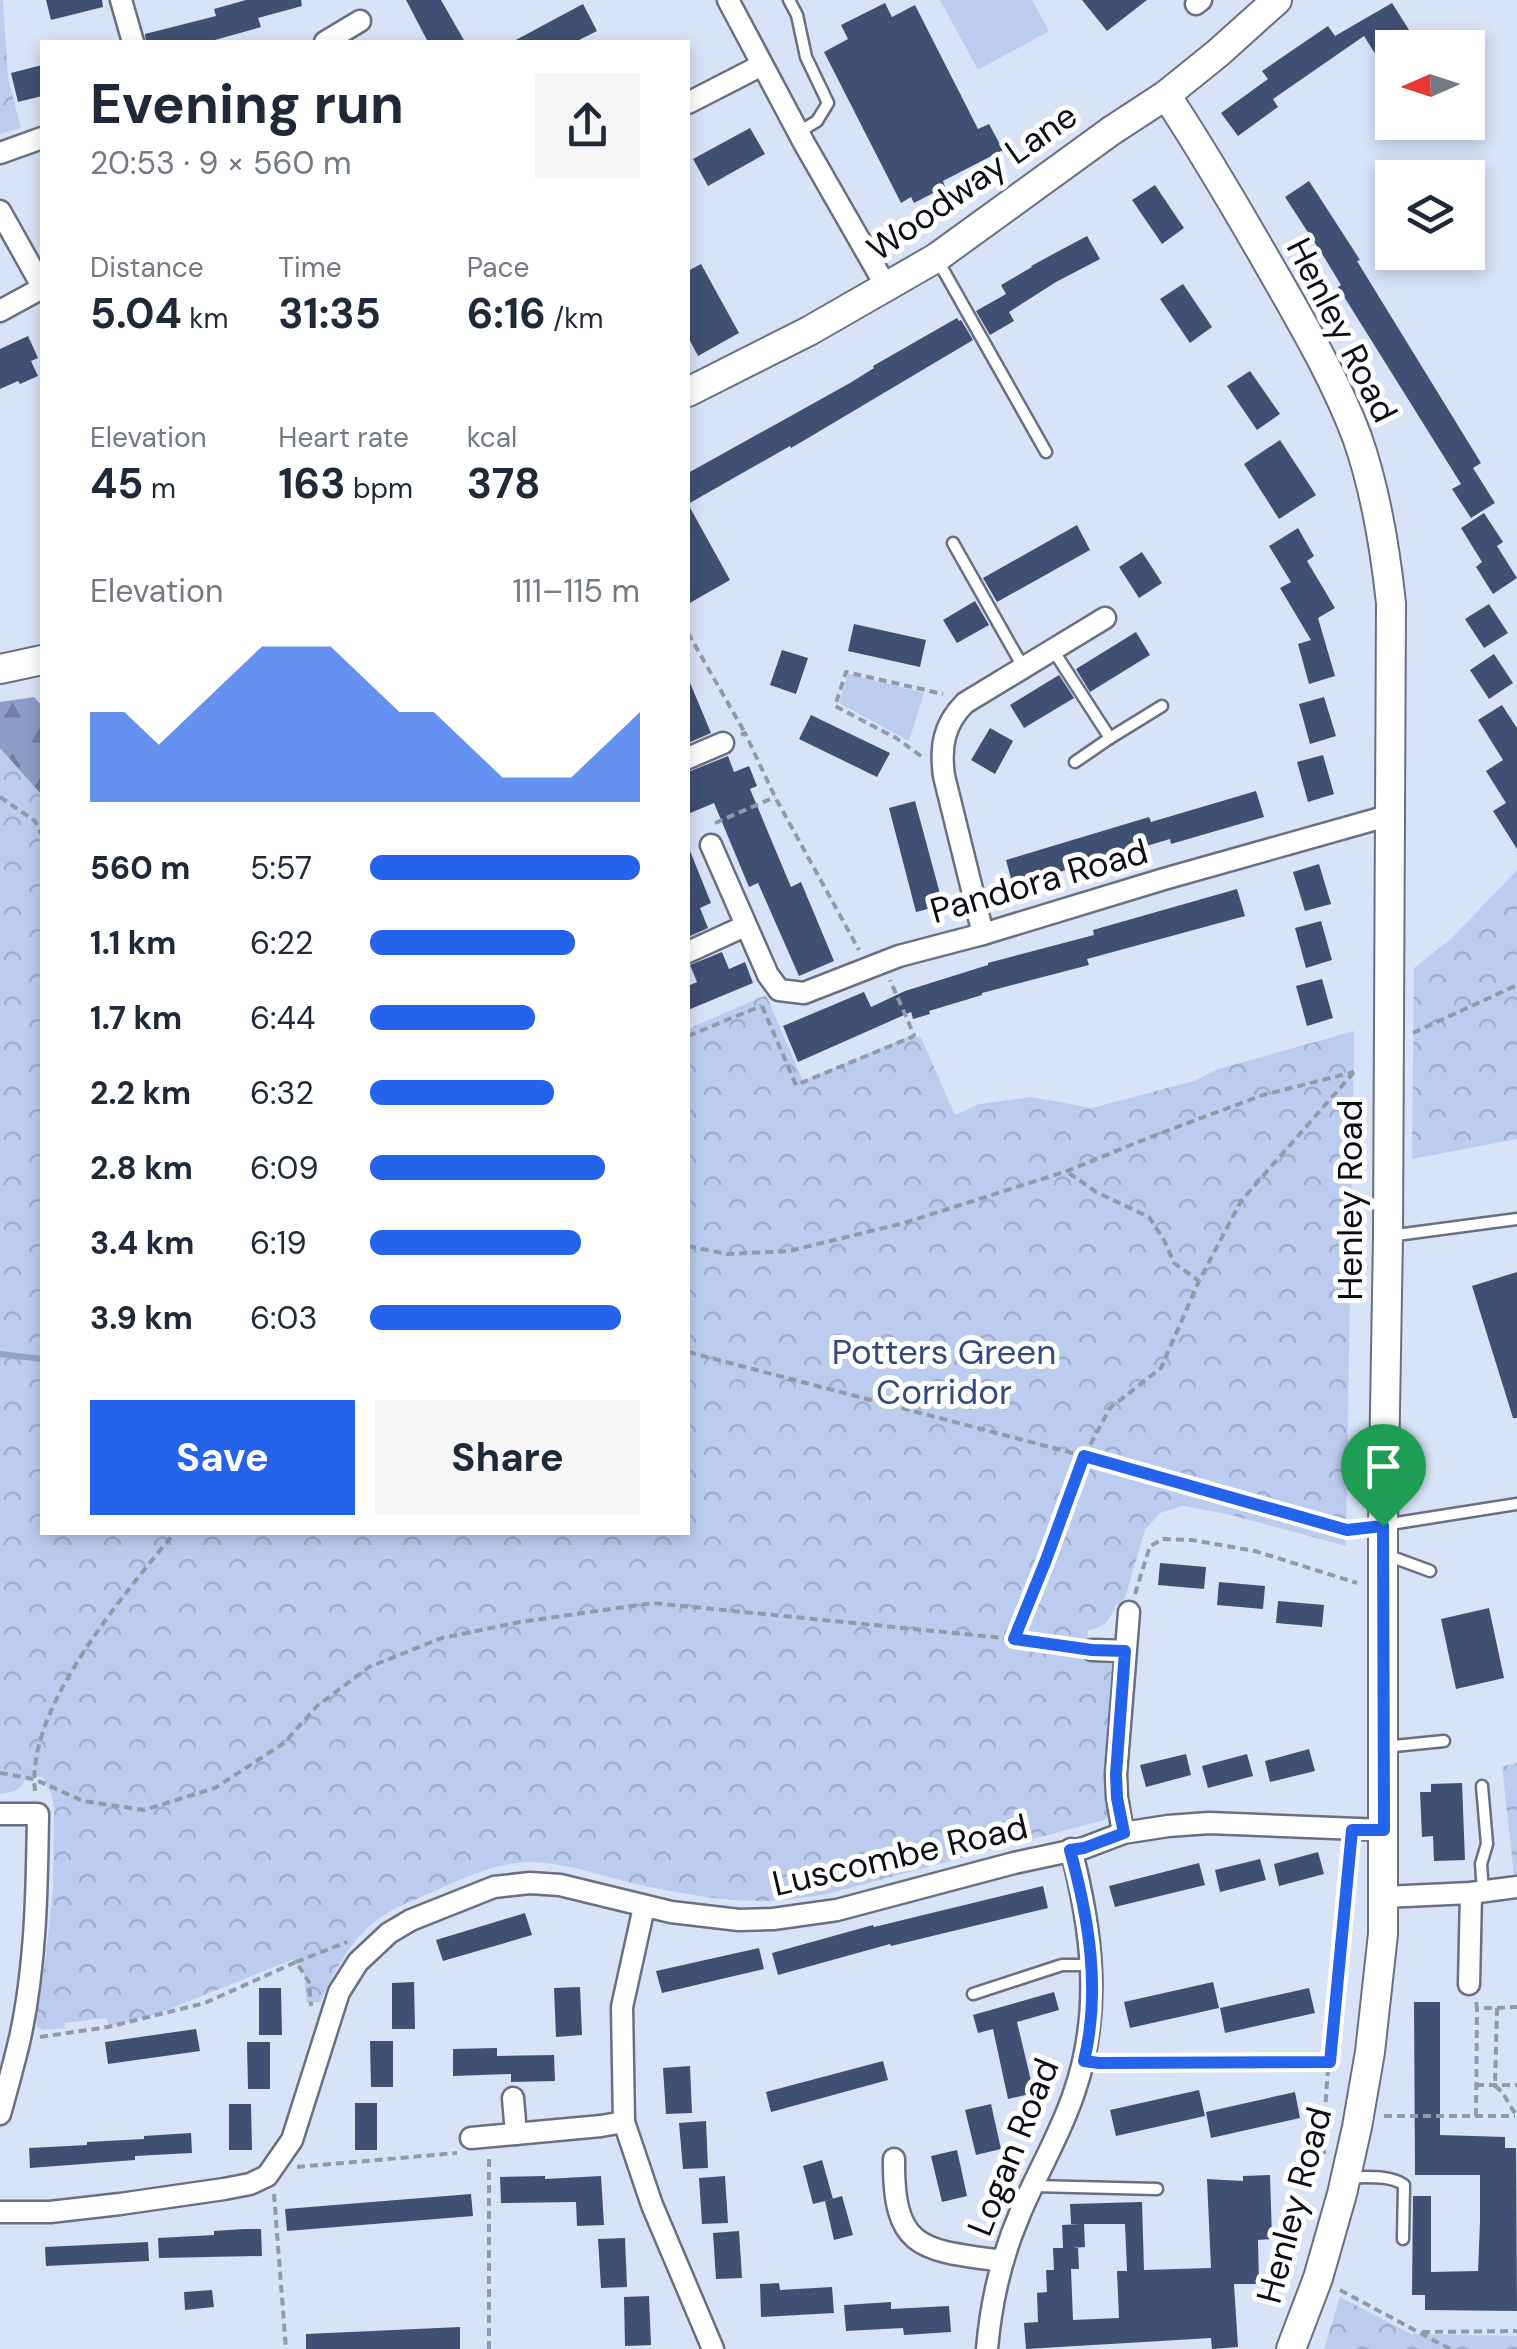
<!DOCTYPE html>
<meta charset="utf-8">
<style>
:root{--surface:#fff;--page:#f6f6f7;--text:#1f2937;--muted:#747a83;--accent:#2563eb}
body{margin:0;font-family:"DM Sans",sans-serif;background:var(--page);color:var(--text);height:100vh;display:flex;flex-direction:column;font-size:38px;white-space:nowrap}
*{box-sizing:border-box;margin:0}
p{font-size:32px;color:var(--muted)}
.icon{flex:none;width:55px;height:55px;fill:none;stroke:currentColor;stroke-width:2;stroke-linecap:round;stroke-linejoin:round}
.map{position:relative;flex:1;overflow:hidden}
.side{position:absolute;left:40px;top:40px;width:650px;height:1495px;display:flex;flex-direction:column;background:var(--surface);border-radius:0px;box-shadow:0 5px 15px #0003}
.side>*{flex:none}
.needle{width:65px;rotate:267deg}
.fabs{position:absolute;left:1375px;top:30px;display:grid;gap:20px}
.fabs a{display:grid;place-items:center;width:110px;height:110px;border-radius:0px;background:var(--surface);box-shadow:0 5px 15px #0003;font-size:50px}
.pin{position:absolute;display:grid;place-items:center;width:85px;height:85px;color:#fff;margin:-102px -42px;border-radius:50% 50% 50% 0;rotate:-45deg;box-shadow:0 0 10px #0007}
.pin .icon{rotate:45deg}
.round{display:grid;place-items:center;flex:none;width:105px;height:105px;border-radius:0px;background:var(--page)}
.head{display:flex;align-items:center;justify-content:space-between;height:170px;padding:0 50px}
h1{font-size:55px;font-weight:700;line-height:75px}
.metrics{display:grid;grid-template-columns:repeat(3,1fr);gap:15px;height:170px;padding:10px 50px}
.metrics div{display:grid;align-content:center}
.metrics b{font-size:42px;font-weight:700}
.metrics small{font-size:28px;font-weight:400}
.metrics p{font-size:28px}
.chart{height:280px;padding:20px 50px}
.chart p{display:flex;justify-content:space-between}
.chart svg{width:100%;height:180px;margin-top:10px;fill:var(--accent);opacity:.7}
.cta{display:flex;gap:20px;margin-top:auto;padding:20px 50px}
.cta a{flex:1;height:115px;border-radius:0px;background:var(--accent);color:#fff;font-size:40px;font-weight:700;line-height:115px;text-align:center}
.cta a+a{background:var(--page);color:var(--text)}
ul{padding:0 50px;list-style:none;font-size:32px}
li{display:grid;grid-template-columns:160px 120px 1fr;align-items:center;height:75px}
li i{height:25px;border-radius:12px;background:var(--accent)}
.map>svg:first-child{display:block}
.green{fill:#bbccef}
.forest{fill:url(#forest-firs)}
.park{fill:url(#park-crowns)}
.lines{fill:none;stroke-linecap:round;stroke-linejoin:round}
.stream{stroke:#90a3cb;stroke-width:6}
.building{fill:#405073;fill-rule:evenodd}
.lane-casing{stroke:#687081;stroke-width:15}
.street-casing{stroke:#687081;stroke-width:25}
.secondary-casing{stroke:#687081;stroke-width:32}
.path{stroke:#929aa9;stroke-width:4;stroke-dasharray:8 5;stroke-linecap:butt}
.lane{stroke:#fff;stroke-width:10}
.street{stroke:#fff;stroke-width:20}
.secondary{stroke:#fff;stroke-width:28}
.route-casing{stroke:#fff;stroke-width:20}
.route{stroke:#2563eb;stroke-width:12}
.labels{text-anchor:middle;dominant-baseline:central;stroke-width:10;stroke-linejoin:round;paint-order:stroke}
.street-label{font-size:35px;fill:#0b0e15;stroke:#fff}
.park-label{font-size:35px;fill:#334a7e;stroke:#fff}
</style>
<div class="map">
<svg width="1517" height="2349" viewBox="0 0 1517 2349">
<defs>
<pattern id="forest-firs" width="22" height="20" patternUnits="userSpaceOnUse" patternTransform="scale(2.5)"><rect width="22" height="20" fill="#8c9ec6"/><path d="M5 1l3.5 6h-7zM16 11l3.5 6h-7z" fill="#717fa0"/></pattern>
<pattern id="park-crowns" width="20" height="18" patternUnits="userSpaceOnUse" patternTransform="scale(2.5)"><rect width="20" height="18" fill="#bbccef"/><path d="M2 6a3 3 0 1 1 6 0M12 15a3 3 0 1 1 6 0" fill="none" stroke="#9faecc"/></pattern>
</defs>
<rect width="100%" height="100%" fill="#d9e3f7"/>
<g class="green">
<polygon points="940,0 1032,0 1049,31 978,70"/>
<polygon points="848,674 924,693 909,741 839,703"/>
</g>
<polygon class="forest" points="34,697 42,706 42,803 0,761 0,702"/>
<g class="park">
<polygon points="0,0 3,1 8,78 21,128 0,134"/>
<path d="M0,748L42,795V1532H688V1029L766,995L803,1081L910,1036L921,1037L955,1115L979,1104L1031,1097L1092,1108L1194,1081L1218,1069L1354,1031L1346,1546L1227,1514L1183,1506L1160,1513L1145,1530L1124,1601L1116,1605C1110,1620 1105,1627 1088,1630L1087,1650L1109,1660L1116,1670L1111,1814L1104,1820L827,1894C812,1896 797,1899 782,1900C737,1904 689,1895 645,1886C601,1877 555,1856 509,1864C480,1869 451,1884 423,1896C408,1903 389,1910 376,1921C349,1942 334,1972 320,2002L307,2003L304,1975L294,1959L157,2014L108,2027V2021L105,2018L64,2023L65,2028L43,2030L37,2027L36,2020L46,1956L53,1890L54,1808L52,1796L43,1777L26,1776C24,1789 12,1793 0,1794Z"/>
<polygon points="1517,870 1517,1139 1412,1159 1414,968 1451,939"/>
<polygon points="1517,1763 1517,1874 1514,1875 1502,1766"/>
<polygon points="1340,2297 1411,2334 1517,2336 1517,2349 1324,2349"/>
</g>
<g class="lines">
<polyline class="stream" points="0,1354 42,1359"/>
</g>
<g class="building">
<polygon points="46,0 102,0 103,7 51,20"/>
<polygon points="246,0 301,0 302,6 258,18 261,27 215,40 216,42 146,42 145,34 216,16 214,9"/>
<polygon points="406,0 441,0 465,42 428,42"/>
<polygon points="1082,0 1147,0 1107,31"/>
<polygon points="885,3 892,17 915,5 978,129 989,124 1003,150 943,181 945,187 914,203 911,197 901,203 824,52 848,39 841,25"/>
<polygon points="1392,3 1411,33 1376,55 1364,36 1273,99 1278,107 1238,136 1221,113 1268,79 1262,71 1328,26 1335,36"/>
<polygon points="583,4 597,31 575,42 512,42"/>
<polygon points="42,65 42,96 18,102 11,73"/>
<polygon points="750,128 765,154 708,186 693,159"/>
<polygon points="1309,181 1360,260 1357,261 1481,463 1473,468 1495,503 1471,518 1452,489 1461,484 1338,287 1341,285 1324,257 1285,197"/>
<polygon points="1155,185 1184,228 1162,244 1132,200"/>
<polygon points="1087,236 1100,259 1056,282 1009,312 1014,321 990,335 976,311 1006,294 1001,285 1032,267 1031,266"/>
<polygon points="701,264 739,333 698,356 688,337 688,271"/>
<polygon points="1183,284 1212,327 1190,343 1160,299"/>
<polygon points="957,318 959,321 961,320 973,340 803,441 791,448 790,446 688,504 730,580 688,604 688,473 850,383 874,368 873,366"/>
<polygon points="28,336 38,358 31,361 38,376 20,384 18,381 0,389 0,349"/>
<polygon points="1250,371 1280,414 1257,430 1227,386"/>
<polygon points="1280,440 1316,495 1279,519 1244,464"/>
<polygon points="1484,513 1503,542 1497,546 1517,578 1493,594 1476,567 1482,562 1461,528"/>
<polygon points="1077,525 1090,550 997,602 983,578"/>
<polygon points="1298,528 1314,556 1307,561 1335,608 1318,618 1335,676 1309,684 1298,644 1311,640 1280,588 1291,582 1269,546"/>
<polygon points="1142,552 1162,583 1139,598 1119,567"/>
<polygon points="975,601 989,625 957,643 943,620"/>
<polygon points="1489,604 1508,633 1484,648 1465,619"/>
<polygon points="854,624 926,640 920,667 848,651"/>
<polygon points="1136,632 1150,655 1090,692 1076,669"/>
<polygon points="782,650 808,658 796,694 770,685"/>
<polygon points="1494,654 1513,683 1489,699 1470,670"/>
<polygon points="1059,675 1074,698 1024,728 1010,705"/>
<polygon points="688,678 711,733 688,743"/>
<polygon points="1324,697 1336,736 1310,744 1299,704"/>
<polygon points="1502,705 1517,728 1517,849 1493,811 1506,803 1486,771 1503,760 1478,720"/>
<polygon points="811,715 890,753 877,777 799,739"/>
<polygon points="990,728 1013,741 995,774 971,760"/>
<polygon points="1323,755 1334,794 1308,802 1297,762"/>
<polygon points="728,756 734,772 749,766 757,786 750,789 791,887 801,882 834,961 799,976 758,883 749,887 714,803 688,814 688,772"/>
<polygon points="1256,791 1264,817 1171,844 1170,839 1013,886 1006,860 1149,817 1151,822"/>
<polygon points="915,801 943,905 916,912 889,808"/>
<polygon points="688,846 711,903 700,908 708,928 688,937"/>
<polygon points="1319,864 1331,904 1305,911 1293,872"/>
<polygon points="1237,889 1245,916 1087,959 1089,965 982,993 982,995 929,1011 930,1014 913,1019 911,1012 798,1062 783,1026 864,992 871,1007 905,991 988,965 988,963 1094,935 1093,930"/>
<polygon points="1321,921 1332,960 1306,968 1295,928"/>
<polygon points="722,952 729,969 745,962 753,983 688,1010 688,986 697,982 690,965"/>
<polygon points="1322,979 1333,1018 1307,1026 1296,986"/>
<polygon points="1517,1272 1517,1418 1513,1418 1472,1286"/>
<polygon points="1160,1563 1206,1567 1204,1589 1158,1585"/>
<polygon points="1219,1582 1265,1586 1263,1609 1217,1605"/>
<polygon points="1278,1601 1324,1605 1322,1627 1276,1623"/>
<polygon points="1489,1608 1504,1678 1456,1689 1441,1619"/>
<polygon points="1309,1749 1315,1771 1270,1782 1265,1761"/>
<polygon points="1186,1754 1191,1775 1146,1787 1140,1765"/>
<polygon points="1247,1754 1253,1776 1208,1788 1202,1766"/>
<polygon points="1462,1783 1465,1860 1434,1861 1433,1836 1422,1837 1420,1792 1431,1792 1431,1784"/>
<polygon points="1318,1852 1324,1874 1279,1886 1274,1864"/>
<polygon points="1260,1859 1266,1880 1220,1892 1215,1870"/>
<polygon points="1199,1863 1205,1885 1115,1907 1109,1886"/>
<polygon points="1043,1886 1048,1908 891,1946 890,1944 778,1975 772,1953 873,1925 874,1927"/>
<polygon points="525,1913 532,1935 443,1961 436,1940"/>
<polygon points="759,1948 764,1969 662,1993 656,1971"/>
<polygon points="414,1982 415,2029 392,2029 392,1983"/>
<polygon points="1213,1982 1219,2008 1130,2028 1124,2002"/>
<polygon points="580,1987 582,2035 556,2037 554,1988"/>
<polygon points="259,1988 281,1988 282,2035 259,2035"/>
<polygon points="1309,1988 1315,2013 1225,2033 1220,2008"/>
<polygon points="1054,1992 1059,2010 1017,2022 1034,2093 1008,2099 993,2029 978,2033 973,2015"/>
<polygon points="1414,2002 1440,2002 1440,2135 1505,2137 1505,2148 1516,2148 1517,2311 1425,2310 1425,2295 1412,2295 1413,2196 1431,2196 1431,2272 1478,2271 1480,2222 1480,2175 1415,2175"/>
<polygon points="196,2029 200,2051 108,2064 105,2042"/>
<polygon points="370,2041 393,2041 393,2087 371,2087"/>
<polygon points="247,2042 270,2042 270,2089 248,2089"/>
<polygon points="497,2048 497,2056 554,2055 555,2081 511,2082 511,2074 453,2076 453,2049"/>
<polygon points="883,2061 888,2080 771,2112 766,2092"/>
<polygon points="690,2066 692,2113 666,2114 663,2068"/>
<polygon points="1199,2090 1205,2116 1116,2136 1110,2110"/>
<polygon points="1295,2092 1300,2118 1211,2138 1206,2112"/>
<rect x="355" y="2103" width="22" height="47"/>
<polygon points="229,2104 251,2104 252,2150 229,2150"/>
<polygon points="991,2104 1001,2149 976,2155 965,2110"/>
<polygon points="706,2121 708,2168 683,2169 679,2123"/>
<polygon points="191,2133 192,2153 135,2156 135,2160 30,2168 29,2148 87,2145 87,2142 144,2139 144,2136"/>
<polygon points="957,2150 967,2196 942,2202 931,2156"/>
<polygon points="822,2160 833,2199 813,2204 803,2166"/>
<path d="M1270,2175L1272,2239L1258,2240L1259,2284H1234L1238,2347L1212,2349L1211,2338L1026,2349L1024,2323L1038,2322L1037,2293L1047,2292L1046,2270H1054L1053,2248H1063L1062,2225L1080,2224H1071L1070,2204L1142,2202L1144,2270L1211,2268L1207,2179L1243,2181V2176ZM1084,2224H1125L1127,2271H1117L1119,2318L1073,2320L1071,2269H1079L1078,2247L1073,2248L1085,2247Z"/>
<polygon points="545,2176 545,2179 601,2176 604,2225 577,2226 576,2202 501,2203 500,2177"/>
<polygon points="725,2176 728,2223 702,2224 699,2178"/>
<polygon points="471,2194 473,2216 287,2231 285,2209"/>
<polygon points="842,2196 853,2235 834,2240 825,2201"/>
<polygon points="244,2229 261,2229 262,2256 159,2258 158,2238 214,2235 214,2231"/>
<polygon points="739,2231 742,2278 716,2279 713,2233"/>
<polygon points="625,2238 627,2287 601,2288 598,2239"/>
<polygon points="148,2242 149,2261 46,2266 45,2247"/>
<polygon points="779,2283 780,2290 832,2287 834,2313 761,2317 760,2284"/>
<polygon points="212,2290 214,2307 185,2310 184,2292"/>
<polygon points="649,2296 651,2345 625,2346 624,2297"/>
<polygon points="891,2302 891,2309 949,2306 951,2332 904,2335 903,2328 846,2331 844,2305"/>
<polygon points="460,2327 460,2349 306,2349 306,2334"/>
</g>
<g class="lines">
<defs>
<g id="lane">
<polyline points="789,0 797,15 806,57 828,103 817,121 799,132"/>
<polyline points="937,259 1046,452"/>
<polyline points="953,543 1023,667"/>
<polyline points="1053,650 1110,738 1075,762"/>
<polyline points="1110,738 1162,706"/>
<polyline points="1389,1236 1517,1219"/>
<polyline points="1384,1525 1517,1504"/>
<polyline points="1384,1554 1430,1571"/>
<polyline points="1384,1747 1444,1741"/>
<polyline points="1482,1786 1487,1844 1481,1864 1483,1891"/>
<polyline points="973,1994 1062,1965 1092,1965"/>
<path d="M1346,2177C1364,2178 1389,2174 1404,2185L1403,2239"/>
<polyline points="1033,2186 1157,2189"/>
</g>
<g id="street">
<polyline points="121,0 133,42"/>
<polyline points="728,0 804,143 887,288"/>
<polyline points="1196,4 1201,0"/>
<polyline points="325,42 360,21"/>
<polyline points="688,103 762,65"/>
<polyline points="0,153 42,138"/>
<polyline points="0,211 42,286"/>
<polyline points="0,311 42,288"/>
<polyline points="688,758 723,743"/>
<polyline points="711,845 768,975 779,990 804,993 899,956 983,934 1164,879 1391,815"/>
<path d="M983,934L944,776C940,746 944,724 965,703L1105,618"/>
<polyline points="688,952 745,926"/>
<polyline points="1092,1650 1125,1651"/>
<path d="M0,1814H38C37,1888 36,1965 20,2038C14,2064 7,2089 0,2114"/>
<polyline points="1123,1833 1117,1797 1116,1774 1129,1612"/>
<polyline points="1384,1897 1471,1893 1517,1887"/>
<polyline points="644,1907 622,2007 624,2122 652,2205 713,2349"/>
<polyline points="1469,1984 1471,1893"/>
<polyline points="513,2098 516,2134"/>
<polyline points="471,2138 601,2126 624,2122"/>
<path d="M894,2159C893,2251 922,2250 1003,2261"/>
<polyline points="0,2212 50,2212 120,2204 224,2189 250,2184 267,2176 292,2140 339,1992 358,1962 389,1933 411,1920 494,1887 530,1883 560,1885 671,1912 739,1920 773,1919 837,1910 1014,1863 1084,1848 1123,1833 1168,1826 1209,1823 1384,1830"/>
<path d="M987,2349C991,2303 1001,2258 1019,2216C1036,2174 1061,2134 1075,2090C1102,2010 1092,1930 1071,1849"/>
</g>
<g id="secondary">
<path d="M1166,95C1207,157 1244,221 1281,286C1309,335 1337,384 1357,437C1376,491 1385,547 1391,603L1388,1236L1383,1526V1934L1370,2052L1357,2127L1342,2194L1318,2278L1291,2349"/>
<polyline points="688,392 809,331 936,258 1111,131 1166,95 1218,53 1277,0"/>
<polyline points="0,669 42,660"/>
</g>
</defs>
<use href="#lane" class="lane-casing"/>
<use href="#street" class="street-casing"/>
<use href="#secondary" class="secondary-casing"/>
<g class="path">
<polyline points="688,633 745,733"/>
<polyline points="741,735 745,733 775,797 859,950"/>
<polyline points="921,756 896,738 835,706 846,672 943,694"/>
<polyline points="0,797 35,821 42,835"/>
<polyline points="715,823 775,797"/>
<polyline points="762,1006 796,1085 912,1037 914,1035 890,980"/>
<polyline points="1413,1033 1517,985"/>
<polyline points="688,1036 761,1006"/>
<polyline points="1069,1173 1096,1192 1149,1217 1164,1240 1174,1263 1199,1281"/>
<polyline points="688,1246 727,1254 789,1251 904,1223 1067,1171 1153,1136 1263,1095 1354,1072"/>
<polyline points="688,1352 1084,1456 1347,1530 1359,1529"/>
<polyline points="1135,1594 1150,1546 1163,1539 1192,1540 1255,1551 1357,1583"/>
<polyline points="1014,1638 1046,1560 1084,1456 1110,1408 1161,1368 1199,1281 1241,1201 1354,1072"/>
<polyline points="0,1773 34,1779 83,1801 144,1810 215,1788 284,1743 317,1706 369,1667 442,1638 520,1622 653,1603 1014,1639 1072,1647"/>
<path d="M35,1791C25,1708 125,1594 175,1532"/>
<polyline points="296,1962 347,1942"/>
<path d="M1476,2002L1477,2008H1497L1495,2086C1507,2094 1507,2105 1517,2115"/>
<polyline points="1497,2008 1517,2007"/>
<polyline points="40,2037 108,2027 205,2003 296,1962 309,1982 311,2006"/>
<polyline points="1103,2063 1329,2061"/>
<polyline points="1476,2085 1517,2085"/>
<polyline points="1384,2116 1515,2116"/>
<polyline points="1476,2116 1477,2008"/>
<path d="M1324,2154C1324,2053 1345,1952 1349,1850"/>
<polyline points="489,2159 489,2349"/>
<polyline points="297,2167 457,2153"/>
<polyline points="274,2194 286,2349"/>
<polyline points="1340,2290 1450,2349"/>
<polyline points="1422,2332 1517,2331"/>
</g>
<use href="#lane" class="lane"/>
<use href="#street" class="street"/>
<use href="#secondary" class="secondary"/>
</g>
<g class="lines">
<defs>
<path id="route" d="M1084,1456L1347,1530L1383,1526L1384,1830H1352L1330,2062L1099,2063L1084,2061C1101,1990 1089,1919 1070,1850L1084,1848L1124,1833L1117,1798L1116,1774L1125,1651L1092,1650L1014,1639L1046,1560Z"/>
</defs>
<use href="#route" class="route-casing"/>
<use href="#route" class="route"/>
</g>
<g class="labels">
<g class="street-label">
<text transform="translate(972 182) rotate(-35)">Woodway Lane</text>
<text transform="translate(1342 330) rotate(63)">Henley Road</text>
<text transform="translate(1039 881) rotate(-16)">Pandora Road</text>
<text transform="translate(1350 1200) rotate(-90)">Henley Road</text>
<text transform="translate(900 1855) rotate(-13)">Luscombe Road</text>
<text transform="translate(1013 2147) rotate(-68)">Logan Road</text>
<text transform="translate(1294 2205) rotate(-75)">Henley Road</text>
</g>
<g class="park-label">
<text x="944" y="1352">Potters Green<tspan x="944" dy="40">Corridor</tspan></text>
</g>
</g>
</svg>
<div class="fabs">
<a><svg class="needle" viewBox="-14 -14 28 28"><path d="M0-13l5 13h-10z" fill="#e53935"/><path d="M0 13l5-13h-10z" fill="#747a83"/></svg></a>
<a><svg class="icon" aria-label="layers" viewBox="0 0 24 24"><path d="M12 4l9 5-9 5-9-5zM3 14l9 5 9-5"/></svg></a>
</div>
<div class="pin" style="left:1383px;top:1526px;background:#1e9e55"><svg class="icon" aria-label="arrive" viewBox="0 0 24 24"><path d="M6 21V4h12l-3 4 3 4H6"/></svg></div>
<section class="side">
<div class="head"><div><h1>Evening run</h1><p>20:53 · 9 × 560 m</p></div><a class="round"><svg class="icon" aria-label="share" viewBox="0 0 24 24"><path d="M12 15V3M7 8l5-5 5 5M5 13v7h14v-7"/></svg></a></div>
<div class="metrics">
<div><p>Distance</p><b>5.04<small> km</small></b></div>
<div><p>Time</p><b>31:35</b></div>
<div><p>Pace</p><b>6:16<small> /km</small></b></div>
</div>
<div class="metrics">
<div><p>Elevation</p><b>45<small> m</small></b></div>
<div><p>Heart rate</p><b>163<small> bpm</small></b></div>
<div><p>kcal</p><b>378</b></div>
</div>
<div class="chart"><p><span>Elevation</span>111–115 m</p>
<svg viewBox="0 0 160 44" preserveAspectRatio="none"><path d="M0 44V22L10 22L20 30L30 22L40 14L50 6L60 6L70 6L80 14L90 22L100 22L110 30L120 38L130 38L140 38L150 30L160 22V44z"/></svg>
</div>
<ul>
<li><b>560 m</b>5:57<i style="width:100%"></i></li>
<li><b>1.1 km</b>6:22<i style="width:76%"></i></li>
<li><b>1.7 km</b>6:44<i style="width:61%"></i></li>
<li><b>2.2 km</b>6:32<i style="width:68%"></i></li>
<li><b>2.8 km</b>6:09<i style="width:87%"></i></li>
<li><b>3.4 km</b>6:19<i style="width:78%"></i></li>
<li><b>3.9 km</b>6:03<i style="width:93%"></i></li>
</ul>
<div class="cta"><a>Save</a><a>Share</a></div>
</section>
</div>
